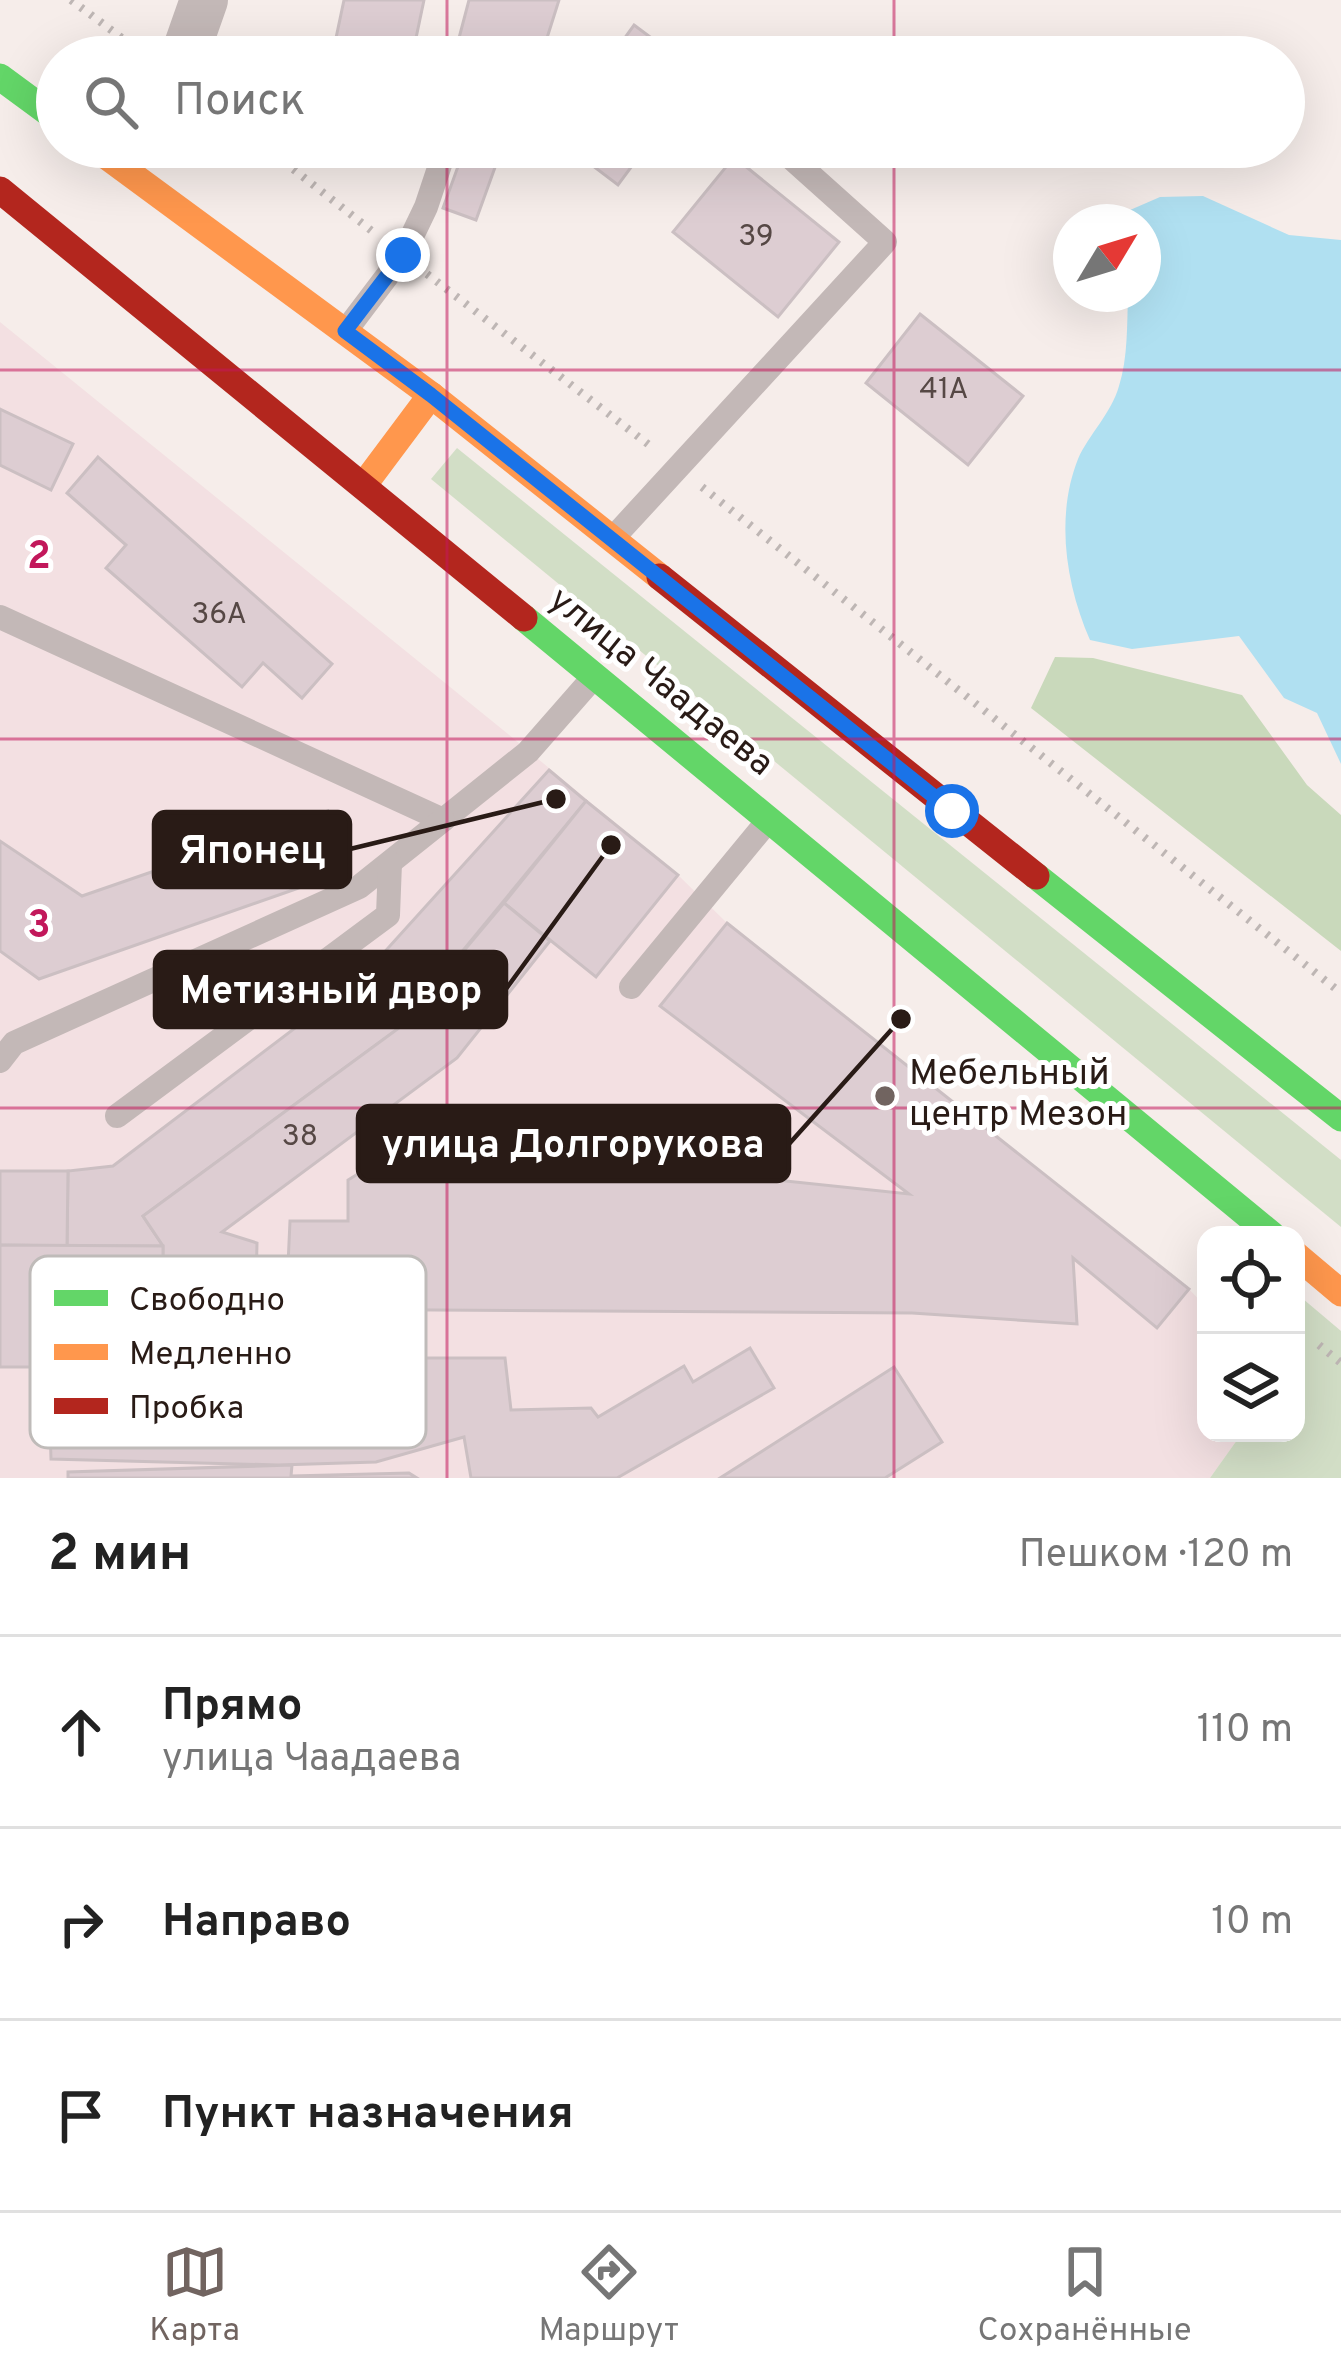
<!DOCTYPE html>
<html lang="ru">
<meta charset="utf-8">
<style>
body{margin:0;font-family:Overpass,sans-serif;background:#f2f2f2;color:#222}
.controls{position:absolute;right:36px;bottom:36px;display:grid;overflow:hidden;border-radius:24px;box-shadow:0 12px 48px #0002}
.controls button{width:108px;height:108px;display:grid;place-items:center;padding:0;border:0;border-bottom:3px solid #e0e0e0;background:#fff;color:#222;font:60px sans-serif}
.compass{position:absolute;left:1053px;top:204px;width:108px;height:108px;border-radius:50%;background:#fff;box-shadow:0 12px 48px #0002;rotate:52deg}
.stop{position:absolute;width:36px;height:36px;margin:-27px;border:9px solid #1a73e8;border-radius:50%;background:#fff}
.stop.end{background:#1a73e8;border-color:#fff;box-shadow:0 3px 12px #0008}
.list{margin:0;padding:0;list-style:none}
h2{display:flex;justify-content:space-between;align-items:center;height:156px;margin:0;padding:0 48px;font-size:51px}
h2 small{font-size:39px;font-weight:400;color:#767676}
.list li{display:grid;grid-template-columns:78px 1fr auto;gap:36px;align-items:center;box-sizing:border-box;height:192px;padding:0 48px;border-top:3px solid #e0e0e0}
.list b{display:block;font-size:45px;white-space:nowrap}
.list p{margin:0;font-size:39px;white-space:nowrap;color:#767676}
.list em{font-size:39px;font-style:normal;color:#767676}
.icon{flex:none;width:66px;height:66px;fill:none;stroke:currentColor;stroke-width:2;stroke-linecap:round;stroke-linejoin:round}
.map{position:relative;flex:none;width:1341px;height:1478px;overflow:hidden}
.search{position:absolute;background:#fff;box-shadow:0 12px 48px #0002;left:36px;right:36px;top:36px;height:132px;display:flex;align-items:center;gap:30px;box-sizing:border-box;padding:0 42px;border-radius:66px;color:#767676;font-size:45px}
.sheet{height:732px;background:#fff}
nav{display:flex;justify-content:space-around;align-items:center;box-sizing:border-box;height:168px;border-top:3px solid #e0e0e0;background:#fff;font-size:33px;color:#767676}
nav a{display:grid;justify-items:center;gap:6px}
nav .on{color:#716460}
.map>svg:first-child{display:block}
.industrial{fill:#f3e0e2}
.green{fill:#d2dec6}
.forest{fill:#c9d9bb}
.water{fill:#b0e0f1}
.building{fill:#ddcdd2;stroke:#cbbfc2;stroke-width:3}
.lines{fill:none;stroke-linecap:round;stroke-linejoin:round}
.path{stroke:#beb6b4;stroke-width:8;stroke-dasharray:3 9;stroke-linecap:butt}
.lane{stroke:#c3b8b7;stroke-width:24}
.street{stroke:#c3b8b7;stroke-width:48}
.fast{stroke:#63d668;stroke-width:27}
.slow{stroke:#ff974d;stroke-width:27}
.jam{stroke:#b3261e;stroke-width:27}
.route{stroke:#1a73e8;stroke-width:15}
.grid{fill:none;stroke:#c2185b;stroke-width:3;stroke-opacity:0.55}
.poi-dot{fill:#716460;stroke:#fff;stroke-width:4.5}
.labels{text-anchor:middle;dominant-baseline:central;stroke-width:10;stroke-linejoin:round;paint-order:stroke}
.number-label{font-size:30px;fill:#564845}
.street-label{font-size:36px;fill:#291b16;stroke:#fff}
.poi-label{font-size:36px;fill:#291b16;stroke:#fff;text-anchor:start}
.key{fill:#fff;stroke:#bfbbb9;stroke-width:3}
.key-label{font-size:33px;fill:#291b16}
.grid-label{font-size:39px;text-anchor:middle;font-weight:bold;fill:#c2185b;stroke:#fff;stroke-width:10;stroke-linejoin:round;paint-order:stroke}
.leader{fill:none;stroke:#291b16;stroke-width:4.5}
.callout-dot{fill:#291b16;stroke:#fff;stroke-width:4.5}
.callout{fill:#291b16;stroke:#291b16;stroke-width:4.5}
.callout-label{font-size:39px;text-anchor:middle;font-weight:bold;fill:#fff}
</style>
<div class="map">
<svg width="1341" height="1478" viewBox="0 0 1341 1478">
<rect width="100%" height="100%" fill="#f6edea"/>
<polygon class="industrial" points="0,322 508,734 678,875 727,923 1189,1289 1206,1307 1206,1433 1242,1433 1210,1478 0,1478"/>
<g class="green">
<polygon points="457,448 1341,1160 1341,1227 431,479"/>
<polygon points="1296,1293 1341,1331 1341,1478 1210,1478 1242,1433 1296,1433 1296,1356 1300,1350 1296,1346"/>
</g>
<polygon class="forest" points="1055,657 1093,658 1242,695 1307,785 1341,815 1341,951 1031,708"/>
<path class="water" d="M1203,196L1289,235L1341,240V764L1317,713L1284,698L1239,636L1132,649L1090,640C1066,585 1055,517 1078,459C1089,434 1111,414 1119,386C1128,358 1127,324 1128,294H1143V222H1116L1114,217L1160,197Z"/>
<g class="building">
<polygon points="344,0 424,0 412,57 332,57"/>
<polygon points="469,0 559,0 541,57 454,57"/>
<polygon points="634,25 677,57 611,57"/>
<polygon points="465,147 502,148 476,220 443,208"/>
<polygon points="568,147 646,147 618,185"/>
<polygon points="734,157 839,242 778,317 673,232"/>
<polygon points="920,314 1023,396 968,465 866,383"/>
<polygon points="0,409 73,444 51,490 0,465"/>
<polygon points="98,457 332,664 302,698 263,663 242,687 106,568 126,545 67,493"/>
<polygon points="549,770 586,801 399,1028 143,1216 163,1246 67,1246 68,1171 113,1166 361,978"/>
<polygon points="586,801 678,875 596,977 504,903"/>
<polygon points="328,811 350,870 39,979 0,951 0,841 82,896"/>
<polygon points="504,903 550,941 457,1058 222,1232 257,1243 255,1327 275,1353 390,1347 391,1358 505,1358 511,1410 591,1408 598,1417 684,1366 693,1382 750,1348 774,1388 617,1478 471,1478 464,1437 376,1462 279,1465 51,1459 48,1367 163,1367 163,1246 143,1216 399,1028"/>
<polygon points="727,923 1189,1289 1157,1328 1073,1258 1077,1324 912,1313 286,1309 290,1221 348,1221 348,1180 434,1127 733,1125 739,1176 909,1194 660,1006"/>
<polygon points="0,1171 68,1171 67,1246 0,1245"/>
<polygon points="0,1245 163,1246 163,1367 0,1367"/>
<polygon points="894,1367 942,1442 885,1478 720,1478"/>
<polygon points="292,1465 291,1476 409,1473 417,1478 68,1478 68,1472"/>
</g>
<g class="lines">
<g class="path">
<polyline points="71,0 142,53"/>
<polyline points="265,147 377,235"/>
<polyline points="427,274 653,448"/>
<polyline points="702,487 1341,993"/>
<polyline points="1319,1345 1341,1363"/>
</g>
<g class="lane">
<polyline points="347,329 403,255 426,207 446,147"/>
<polyline points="614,537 885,242 779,147"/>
<polyline points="0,617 443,820 528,752 592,679"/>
<polyline points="631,987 767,822"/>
<polyline points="0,1061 14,1043 359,887 443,820"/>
<polyline points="117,1116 388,915 390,863"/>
</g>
<polyline class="street" points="184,57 204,0"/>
<g class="fast">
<polyline points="0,77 57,119"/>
<polyline points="524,618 1272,1235"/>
<polyline points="1036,876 1341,1118"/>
</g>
<g class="slow">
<polyline points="94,147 431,395 660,577"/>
<polyline points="363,486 431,395"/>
<polyline points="1296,1255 1341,1293"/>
</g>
<g class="jam">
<polyline points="0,190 524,618"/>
<polyline points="660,577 1036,876"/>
</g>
</g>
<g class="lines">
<polyline class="route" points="403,255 345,331 431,395 952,811"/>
</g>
<path class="grid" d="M447,0V57M894,0V57M447,147V1478M894,147V1478M0,370H1341M0,739H1341M0,1108H1341"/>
<circle class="poi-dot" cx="885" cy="1096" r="12"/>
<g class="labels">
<g class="number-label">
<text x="756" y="237">39</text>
<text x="944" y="390">41А</text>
<text x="219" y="615">36А</text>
<text x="300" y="1137">38</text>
</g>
<g class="street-label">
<text transform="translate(660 683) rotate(39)">улица Чаадаева</text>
</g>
<g class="poi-label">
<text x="909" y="1075">Мебельный<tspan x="909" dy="41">центр Мезон</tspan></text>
</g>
</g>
<rect x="30" y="1256" width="396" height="192" rx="18" class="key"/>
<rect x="54" y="1290" width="54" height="16" fill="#63d668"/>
<rect x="54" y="1344" width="54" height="16" fill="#ff974d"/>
<rect x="54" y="1398" width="54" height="16" fill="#b3261e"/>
<g class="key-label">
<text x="129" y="1310">Свободно</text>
<text x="129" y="1364">Медленно</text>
<text x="129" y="1418">Пробка</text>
</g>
<g class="grid-label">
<text x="39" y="568">2</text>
<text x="39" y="937">3</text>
</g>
<path class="leader" d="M556 799L350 849M611 845L506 989M901 1019L789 1144"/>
<g class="callout-dot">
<circle cx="556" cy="799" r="12"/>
<circle cx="611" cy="845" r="12"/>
<circle cx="901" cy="1019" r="12"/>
</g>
<g class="callout">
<rect x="154" y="812" width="196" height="75" rx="12"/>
<rect x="155" y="952" width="351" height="75" rx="12"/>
<rect x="358" y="1106" width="431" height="75" rx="12"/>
</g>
<g class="callout-label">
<text x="252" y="863">Японец</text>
<text x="331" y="1003">Метизный двор</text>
<text x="573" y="1157">улица Долгорукова</text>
</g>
</svg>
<div class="controls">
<button><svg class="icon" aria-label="locate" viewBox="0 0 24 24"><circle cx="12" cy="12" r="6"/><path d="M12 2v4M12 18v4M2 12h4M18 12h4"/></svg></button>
<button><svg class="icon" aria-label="layers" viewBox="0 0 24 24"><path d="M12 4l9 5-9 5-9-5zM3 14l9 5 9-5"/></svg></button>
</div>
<svg class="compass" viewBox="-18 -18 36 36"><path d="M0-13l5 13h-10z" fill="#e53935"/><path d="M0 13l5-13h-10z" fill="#767676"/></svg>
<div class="stop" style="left:952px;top:811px"></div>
<div class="stop end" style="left:403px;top:255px"></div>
<div class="search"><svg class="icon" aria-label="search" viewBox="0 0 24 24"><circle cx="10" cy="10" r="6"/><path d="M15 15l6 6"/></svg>Поиск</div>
</div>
<section class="sheet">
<h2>2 мин<small>Пешком · 120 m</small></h2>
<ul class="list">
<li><svg class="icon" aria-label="ahead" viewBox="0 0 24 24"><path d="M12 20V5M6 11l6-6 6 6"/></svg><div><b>Прямо</b><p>улица Чаадаева</p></div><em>110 m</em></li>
<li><svg class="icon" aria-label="right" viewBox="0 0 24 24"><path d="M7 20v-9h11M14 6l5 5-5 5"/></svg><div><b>Направо</b></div><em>10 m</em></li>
<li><svg class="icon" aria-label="arrive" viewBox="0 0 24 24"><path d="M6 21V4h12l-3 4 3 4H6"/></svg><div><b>Пункт назначения</b></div></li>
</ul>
</section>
<nav>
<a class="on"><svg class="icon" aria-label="map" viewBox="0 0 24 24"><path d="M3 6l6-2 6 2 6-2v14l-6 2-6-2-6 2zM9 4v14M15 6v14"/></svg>Карта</a>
<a><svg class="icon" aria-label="directions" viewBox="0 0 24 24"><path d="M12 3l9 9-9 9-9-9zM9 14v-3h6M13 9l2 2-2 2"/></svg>Маршрут</a>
<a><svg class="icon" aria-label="saved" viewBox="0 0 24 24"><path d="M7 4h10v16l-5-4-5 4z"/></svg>Сохранённые</a>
</nav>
